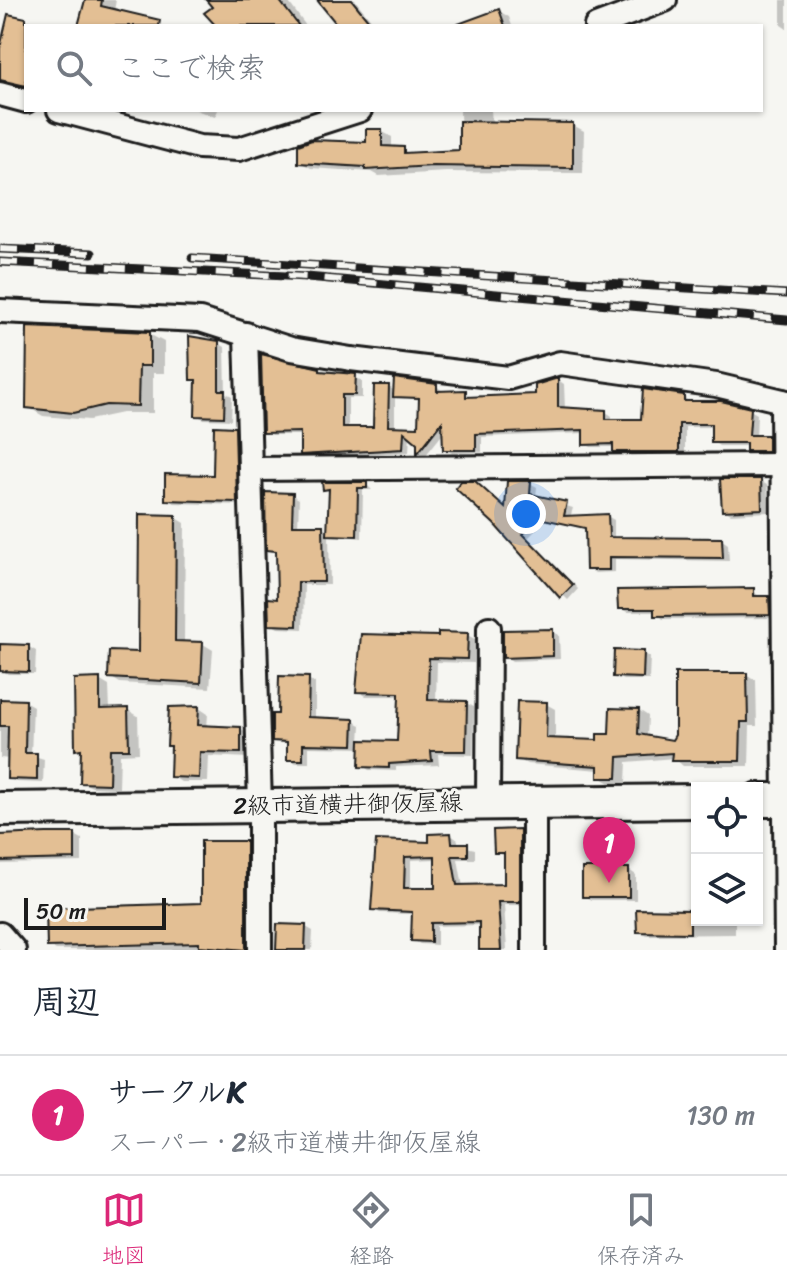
<!DOCTYPE html>
<html lang="ja">
<meta charset="utf-8">
<style>
body{margin:0;font-family:Sriracha,"Klee One",sans-serif;background:#f6f6f7;color:#1f2937}
.controls{position:absolute;right:24px;bottom:24px;display:grid;overflow:hidden;border-radius:0px;box-shadow:0 2px 6px #0004}
.controls button{width:72px;height:72px;display:grid;place-items:center;padding:0;border:0;border-bottom:2px solid #e0e1e3;background:#fff;color:#1f2937;font:40px sans-serif}
.scale{position:absolute;left:24px;bottom:20px;width:142px;box-sizing:border-box;padding-left:8px;border:4px solid #1c1c1c;border-top:0;font-size:22px;line-height:28px;white-space:nowrap;color:#1c1c1c;-webkit-text-stroke:6px #f6f6f2;paint-order:stroke}
.you{position:absolute;left:526px;top:514px;width:28px;height:28px;margin:-20px;border:6px solid #fff;border-radius:50%;background:#1a73e8;box-shadow:0 0 0 12px #1a73e833}
.badge{display:grid;place-items:center;width:52px;height:52px;border-radius:50%;background:#db2777;color:#fff;font-size:26px;font-weight:700}
.pin{position:absolute;translate:-50% -66px;filter:drop-shadow(0 2px 4px #0008)}
.pin::after{content:'';position:absolute;top:42px;width:28px;height:24px;background:inherit;clip-path:polygon(0 0,100% 0,50% 100%)}
.list{margin:0;padding:0;list-style:none}
h2{display:flex;justify-content:space-between;align-items:center;height:104px;margin:0;padding:0 32px;font-size:34px}
h2 small{font-size:26px;font-weight:400;color:#747a83}
.list li{display:grid;grid-template-columns:52px 1fr auto;gap:24px;align-items:center;box-sizing:border-box;height:120px;padding:0 32px;border-top:2px solid #e0e1e3}
.list b{display:block;font-size:30px;white-space:nowrap}
.list p{margin:0;font-size:26px;white-space:nowrap;color:#747a83}
.list em{font-size:26px;font-style:normal;color:#747a83}
.icon{flex:none;width:44px;height:44px;fill:none;stroke:currentColor;stroke-width:2;stroke-linecap:round;stroke-linejoin:round}
.map{position:relative;flex:none;width:787px;height:950px;overflow:hidden}
.search{position:absolute;background:#fff;box-shadow:0 2px 6px #0004;left:24px;right:24px;top:24px;height:88px;display:flex;align-items:center;gap:20px;box-sizing:border-box;padding:0 28px;border-radius:0px;color:#747a83;font-size:30px}
.sheet{height:224px;background:#fff}
nav{display:flex;justify-content:space-around;align-items:center;box-sizing:border-box;height:112px;border-top:2px solid #e0e1e3;background:#fff;font-size:22px;color:#747a83}
nav a{display:grid;justify-items:center;gap:4px}
nav .on{color:#db2777}
.map>svg:first-child{display:block}
.shadow{fill:#0003;fill-rule:evenodd}
.building{fill:#e3bf94;stroke:#1c1c1c;stroke-width:2;fill-rule:evenodd}
.lines{fill:none;stroke-linecap:round;stroke-linejoin:round}
.street-casing{stroke:#1c1c1c;stroke-width:28}
.secondary-casing{stroke:#1c1c1c;stroke-width:38}
.street{stroke:#f6f6f2;stroke-width:22}
.secondary{stroke:#f6f6f2;stroke-width:32}
.rail-casing{stroke:#1c1c1c;stroke-width:9}
.rail{stroke:#f6f6f2;stroke-width:6;stroke-dasharray:18;stroke-linecap:butt}
.labels{text-anchor:middle;dominant-baseline:central;stroke-width:6;stroke-linejoin:round;paint-order:stroke}
.street-label{font-size:24px;fill:#1c1c1c;stroke:#f6f6f2}
</style>
<div class="map">
<svg width="787" height="950" viewBox="0 0 787 950">
<rect width="100%" height="100%" fill="#f6f6f2"/>
<filter id="ink" filterUnits="userSpaceOnUse"><feTurbulence type="fractalNoise" baseFrequency=".0125" numOctaves="2"/><feDisplacementMap in="SourceGraphic" scale="16" xChannelSelector="R" yChannelSelector="G"/><feConvolveMatrix kernelMatrix="1 2 1 2 8 2 1 2 1" color-interpolation-filters="sRGB"/></filter>
<g filter="url(#ink)">
<g class="shadow">
<polygon points="87,0 116,0 114,11 161,26 80,26"/>
<polygon points="209,0 287,0 306,26 249,26"/>
<polygon points="319,0 355,0 376,26 340,26"/>
<polygon points="781,0 787,0 787,29 781,25"/>
<polygon points="499,11 509,17 512,26 458,26"/>
<polygon points="10,16 51,26 26,26 26,90 0,84 0,56"/>
<polygon points="413,22 420,26 403,26"/>
<polygon points="101,110 126,110 125,115"/>
<polygon points="196,110 218,110 215,117"/>
<polygon points="460,110 491,110 492,123 573,125 584,131 583,173 446,172 379,176 372,172 311,168 300,162 368,144 381,131 392,137 392,149 413,154 461,152"/>
<polygon points="149,334 164,342 164,373 153,373 153,413 122,413 89,420 43,416 28,407"/>
<polygon points="218,343 225,347 226,393 232,396 231,420 204,419 197,415 198,382 192,379"/>
<path d="M320,370L362,380V398H348V429H375L389,387L395,391L437,386L443,392H465L472,399L537,396L558,380L564,384L565,409L606,412L612,416V421H642L684,397L690,403L750,410L757,414L756,437L774,441V454H755L748,446H719L713,442V427H685V454H622L615,447H591L585,444V433L482,437V452L452,453L445,449V431L425,456L419,453V442L410,434L409,452L309,457L302,453V435H272L265,431ZM395,396L421,400L420,429L395,428Z"/>
<polygon points="234,429 241,433 243,505 174,503 167,499 215,477"/>
<polygon points="760,481 767,485 769,512 731,514 724,510"/>
<polygon points="530,483 537,487 536,497 573,508 570,518 607,516 614,520 614,539 722,540 728,544 729,561 615,559 615,572 595,573 588,569 587,529 546,520 528,538 578,589 568,600 523,556 525,554 482,488 507,510"/>
<polygon points="366,484 372,490 363,490 362,538 329,534 330,585 304,585 303,629 278,628 271,624 279,601 278,553 268,549 292,495 299,499 298,527 322,527 329,531 330,492 324,489"/>
<polygon points="175,517 185,523 184,643 203,644 213,650 210,688 120,683 110,677 140,654"/>
<polygon points="753,590 760,598 776,602 776,618 663,619 656,612 627,612 620,608"/>
<polygon points="552,631 559,635 560,659 512,661 505,656"/>
<polygon points="467,635 475,639 474,663 437,662 436,702 466,703 474,707 473,755 438,754 439,765 396,767 396,771 369,770 361,765 362,748 309,747 309,763 296,763 289,759 289,744 274,740 280,716 308,679 315,683 315,720 353,721 361,725 360,742 399,743 401,696 366,696 358,691 440,638"/>
<polygon points="29,647 36,651 35,674 8,674 1,670"/>
<polygon points="643,653 650,657 649,680 623,680 615,676"/>
<polygon points="747,675 756,680 757,726 750,726 749,766 683,766 674,758 627,762 626,782 610,783 600,777 600,770 527,764 517,759 546,704 555,709 555,740 599,742 611,736 639,710 648,716 647,738 673,742"/>
<polygon points="99,680 109,686 110,710 128,710 138,716 139,753 120,754 119,788 92,787 82,782 83,752 77,748"/>
<polygon points="0,701 26,702 33,706 31,755 44,759 43,783 16,782 9,778 10,759 0,758"/>
<polygon points="199,708 208,714 207,728 241,729 250,734 249,758 209,756 208,782 181,782 172,776"/>
<path d="M519,831L527,835V905H504L507,950H481V925L437,926V945L420,944L413,940L414,914L380,913L373,909L378,842L431,844L451,835L458,840V845L475,849V859H458L463,887L506,886V856L495,852ZM437,859V890H411V860Z"/>
<polygon points="75,835 82,839 82,862 0,864 0,836"/>
<polygon points="245,843 257,849 257,950 56,950 49,946 203,905"/>
<polygon points="629,870 636,875 636,900 591,900 584,896"/>
<polygon points="638,911 697,911 697,920 735,920 735,934 646,935 639,931"/>
<polygon points="306,927 313,931 312,950 278,950"/>
</g>
<g class="building">
<polygon points="85,0 102,0 101,6 160,20 159,26 78,26"/>
<polygon points="206,0 279,0 299,26 216,26 204,13 212,7"/>
<polygon points="317,0 352,0 373,26 338,26"/>
<polygon points="499,9 505,26 459,26 458,24"/>
<polygon points="8,14 26,18 26,86 0,80 0,48"/>
<polygon points="459,121 573,123 573,168 433,166 365,170 365,167 298,163 298,145 312,140 366,142 366,129 382,129 382,146 404,147 404,153 459,150"/>
<polygon points="27,327 150,332 150,366 139,366 138,406 106,405 73,413 26,408"/>
<polygon points="189,336 219,341 219,390 225,390 224,417 195,416 196,380 190,380"/>
<polygon points="261,354 320,368 320,371 356,374 355,395 342,395 342,427 373,427 374,385 389,385 388,426 418,427 419,398 393,397 394,378 437,384 437,391 466,390 466,397 535,394 535,385 558,378 558,407 606,410 606,419 641,419 643,389 684,395 684,401 721,401 751,408 749,435 768,435 768,451 746,451 746,443 711,443 711,424 679,424 679,452 613,452 613,444 583,445 583,430 476,434 476,450 443,450 442,422 417,454 417,443 404,432 403,449 300,455 300,432 263,433"/>
<polygon points="214,426 235,427 237,502 165,500 165,474 213,475"/>
<polygon points="720,479 761,479 762,509 722,511"/>
<polygon points="461,481 475,481 505,508 507,481 531,481 530,494 567,502 564,516 608,514 609,537 722,538 723,558 609,557 609,570 586,570 585,528 539,518 523,534 573,585 560,598 494,524 455,488"/>
<polygon points="322,482 367,482 367,488 358,488 357,536 327,535 329,489 323,490"/>
<polygon points="265,492 293,493 292,525 323,525 324,582 298,582 297,626 269,625 268,598 277,599 276,551 266,550"/>
<polygon points="139,514 176,515 175,641 203,642 201,683 108,678 109,651 138,652"/>
<polygon points="754,588 754,596 769,596 770,615 654,616 654,609 618,609 617,590"/>
<polygon points="553,629 553,656 503,658 503,630"/>
<polygon points="438,632 468,633 467,659 429,658 428,700 467,701 466,751 431,751 432,761 389,764 389,768 359,767 360,740 397,741 399,697 399,693 356,692 361,634 438,636"/>
<polygon points="0,644 29,645 29,672 0,671"/>
<polygon points="614,650 644,651 643,678 613,677"/>
<polygon points="675,673 747,673 748,722 741,722 740,761 671,761 672,753 618,757 617,778 598,778 598,766 515,760 517,701 547,702 546,738 597,740 597,734 609,734 610,708 639,709 638,734 672,740 675,735"/>
<polygon points="279,676 309,677 308,717 354,719 353,745 303,744 303,760 287,760 287,742 272,741 272,714 278,714"/>
<polygon points="100,678 100,709 128,708 129,749 110,749 109,784 80,783 81,749 75,750 74,679"/>
<polygon points="0,699 26,700 25,753 37,753 37,780 7,779 8,726 0,726"/>
<polygon points="199,706 198,725 241,727 241,753 200,752 199,778 170,777 171,746 167,746 169,707"/>
<path d="M520,829V902H498L501,950H479V922L431,923V942L411,941L412,912L371,910L376,840L429,842V834L451,833L452,843H468V856H452L457,885L504,884V853H494L493,830ZM435,856V888H404L405,857Z"/>
<polygon points="46,833 75,833 75,859 0,861 0,835"/>
<polygon points="201,841 246,841 246,950 199,946 199,943 47,947 46,908 201,903"/>
<rect x="582" y="868" width="47" height="29"/>
<polygon points="636,909 690,910 690,933 637,932"/>
<polygon points="277,924 306,925 305,950 276,950"/>
</g>
<g class="lines">
<defs>
<g id="street">
<polyline points="596,26 665,0"/>
<polyline points="0,94 26,101"/>
<polyline points="59,110 199,147 239,149 360,110"/>
<polyline points="0,311 200,320 291,349 351,359 508,378 560,363 716,385 787,402"/>
<polyline points="246,334 260,805 260,950"/>
<polyline points="782,401 786,950"/>
<polyline points="251,469 781,465"/>
<polyline points="488,802 489,628"/>
<polyline points="534,802 534,950"/>
<polyline points="0,934 14,950"/>
</g>
<g id="secondary">
<polyline points="757,800 787,800"/>
<polyline points="0,809 697,801"/>
</g>
</defs>
<use href="#street" class="street-casing"/>
<use href="#secondary" class="secondary-casing"/>
<use href="#street" class="street"/>
<use href="#secondary" class="secondary"/>
<defs>
<g id="rail">
<polyline points="0,249 92,253"/>
<polyline points="192,258 787,294"/>
<polyline points="0,262 307,277 787,320"/>
</g>
</defs>
<use href="#rail" class="rail-casing"/>
<use href="#rail" class="rail"/>
</g>
</g>
<g class="labels">
<g class="street-label">
<text transform="translate(348 804) rotate(-1)">2級市道横井御仮屋線</text>
</g>
</g>
</svg>
<div class="controls">
<button><svg class="icon" aria-label="locate" viewBox="0 0 24 24"><circle cx="12" cy="12" r="6"/><path d="M12 2v4M12 18v4M2 12h4M18 12h4"/></svg></button>
<button><svg class="icon" aria-label="layers" viewBox="0 0 24 24"><path d="M12 4l9 5-9 5-9-5zM3 14l9 5 9-5"/></svg></button>
</div>
<div class="scale">50 m</div>
<div class="you"></div>
<div class="pin badge" style="left:609px;top:883px">1</div>
<div class="search"><svg class="icon" aria-label="search" viewBox="0 0 24 24"><circle cx="10" cy="10" r="6"/><path d="M15 15l6 6"/></svg>ここで検索</div>
</div>
<section class="sheet">
<h2>周辺<small></small></h2>
<ul class="list">
<li><span class="badge">1</span><div><b>サークルK</b><p>スーパー · 2級市道横井御仮屋線</p></div><em>130 m</em></li>
</ul>
</section>
<nav>
<a class="on"><svg class="icon" aria-label="map" viewBox="0 0 24 24"><path d="M3 6l6-2 6 2 6-2v14l-6 2-6-2-6 2zM9 4v14M15 6v14"/></svg>地図</a>
<a><svg class="icon" aria-label="directions" viewBox="0 0 24 24"><path d="M12 3l9 9-9 9-9-9zM9 14v-3h6M13 9l2 2-2 2"/></svg>経路</a>
<a><svg class="icon" aria-label="saved" viewBox="0 0 24 24"><path d="M7 4h10v16l-5-4-5 4z"/></svg>保存済み</a>
</nav>
